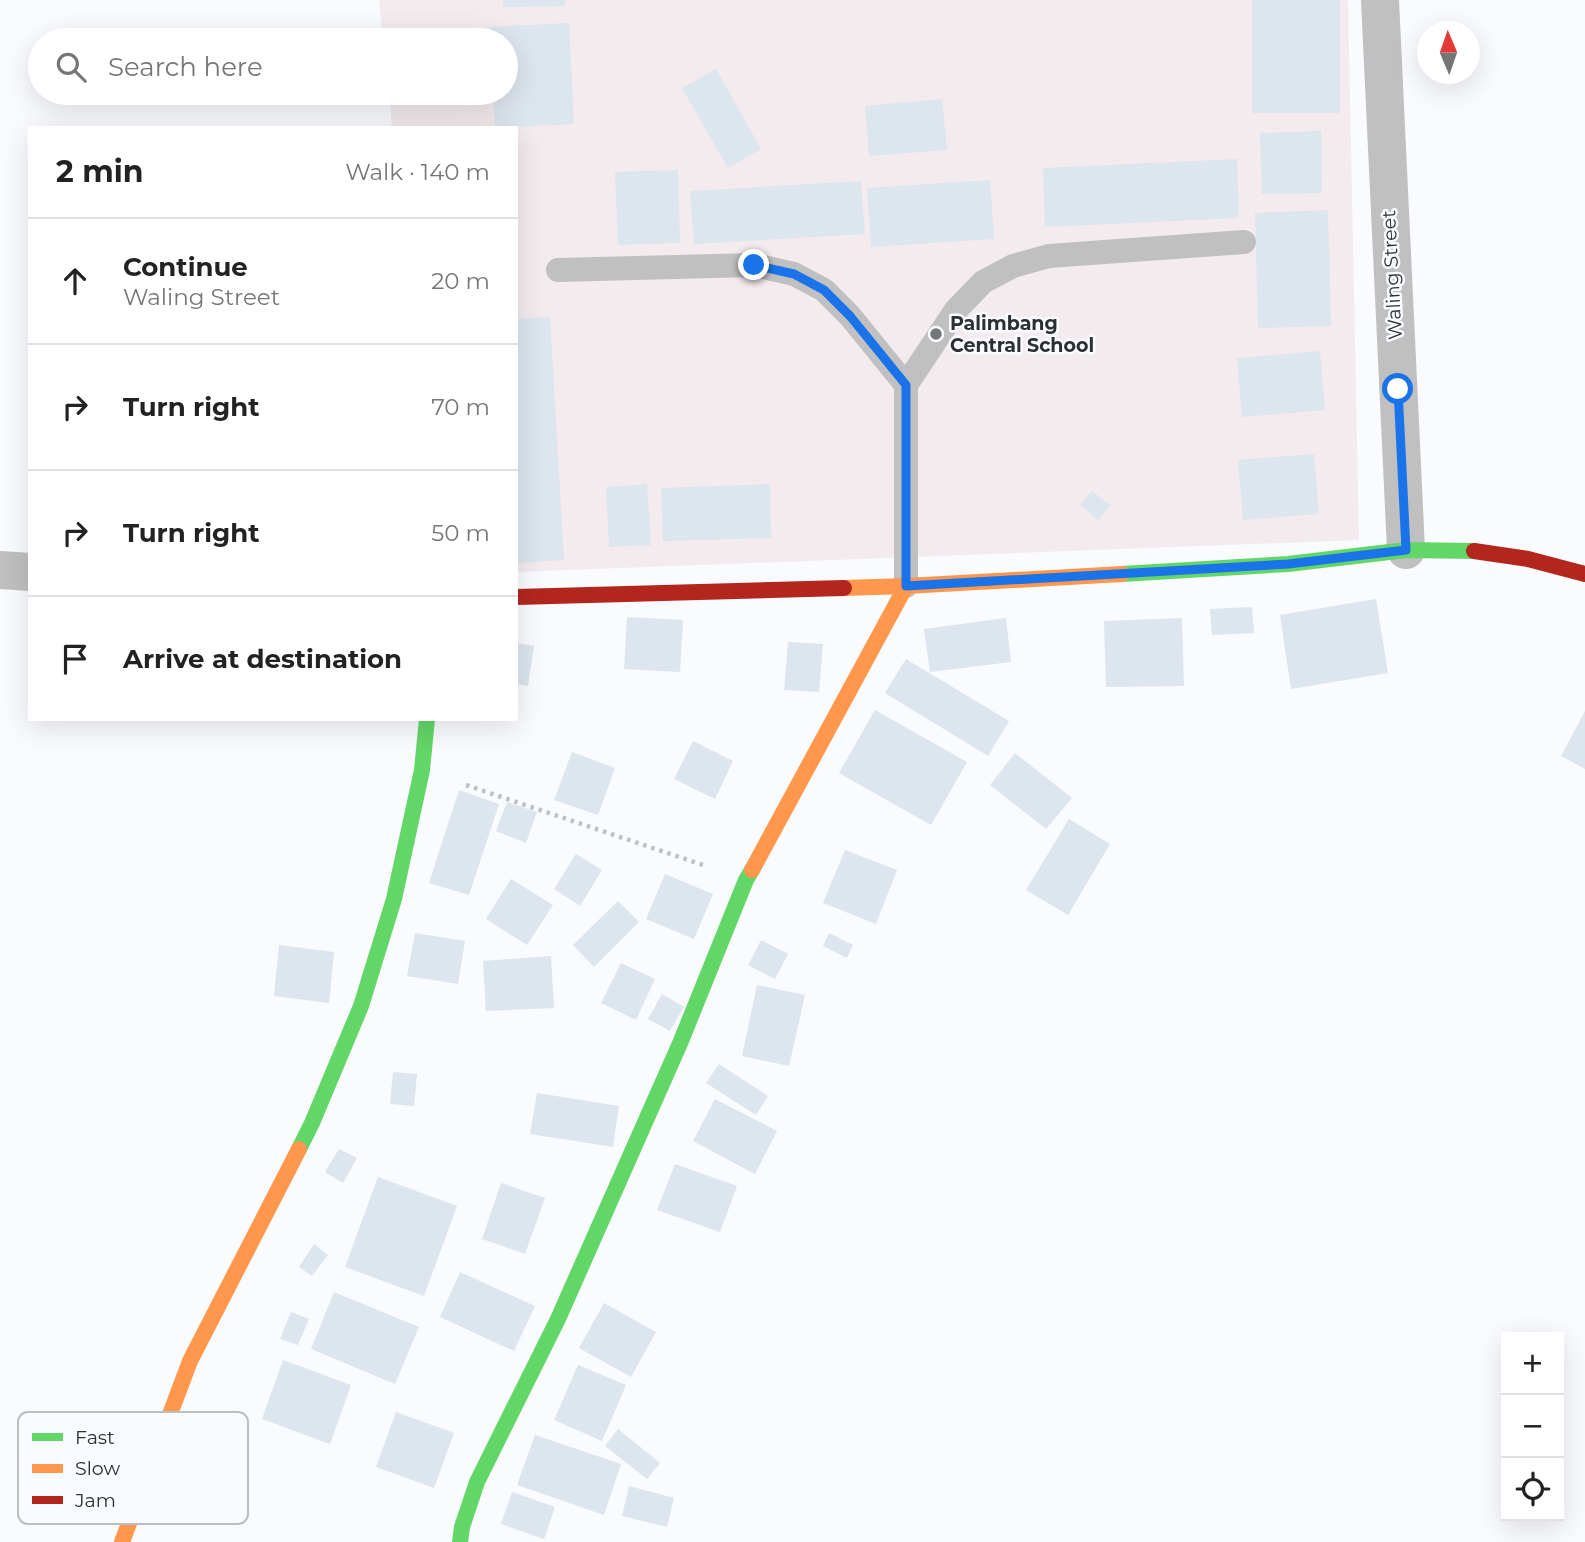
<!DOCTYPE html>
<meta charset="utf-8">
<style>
body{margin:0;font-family:Montserrat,sans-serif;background:#f2f2f2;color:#222}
.controls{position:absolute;right:21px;bottom:21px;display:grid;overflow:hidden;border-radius:0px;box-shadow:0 7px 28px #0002}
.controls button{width:63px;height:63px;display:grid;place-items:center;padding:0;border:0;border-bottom:2px solid #e0e0e0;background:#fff;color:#222;font:35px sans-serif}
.compass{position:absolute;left:1417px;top:21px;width:63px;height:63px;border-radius:50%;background:#fff;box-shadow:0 7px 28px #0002;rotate:358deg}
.stop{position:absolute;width:21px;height:21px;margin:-16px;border:5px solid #1a73e8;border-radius:50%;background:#fff}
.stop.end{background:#1a73e8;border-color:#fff;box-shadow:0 2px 7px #0008}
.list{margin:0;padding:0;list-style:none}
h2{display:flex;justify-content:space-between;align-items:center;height:91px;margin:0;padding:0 28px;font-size:30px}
h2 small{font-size:23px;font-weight:400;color:#767676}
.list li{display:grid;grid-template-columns:46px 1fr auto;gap:21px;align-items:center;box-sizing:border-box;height:126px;padding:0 28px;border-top:2px solid #e0e0e0}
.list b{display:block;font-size:26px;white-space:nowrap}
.list p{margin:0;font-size:23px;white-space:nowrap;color:#767676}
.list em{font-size:23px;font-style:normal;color:#767676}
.icon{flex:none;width:38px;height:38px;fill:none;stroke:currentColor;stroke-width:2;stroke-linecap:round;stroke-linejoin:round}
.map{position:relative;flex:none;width:1585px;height:1542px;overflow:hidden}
.search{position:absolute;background:#fff;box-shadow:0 7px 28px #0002;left:28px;top:28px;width:490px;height:77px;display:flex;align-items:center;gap:18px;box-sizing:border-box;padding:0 24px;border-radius:38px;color:#767676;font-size:26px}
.panel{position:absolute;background:#fff;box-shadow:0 7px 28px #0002;left:28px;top:126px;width:490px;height:595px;border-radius:0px}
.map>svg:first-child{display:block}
.education{fill:#f3ebee}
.building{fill:#dde5ee}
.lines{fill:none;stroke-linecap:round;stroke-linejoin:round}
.path{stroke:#bfc0c1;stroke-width:4.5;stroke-dasharray:3.5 5;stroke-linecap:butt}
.lane{stroke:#c0c0c1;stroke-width:24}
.street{stroke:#c0c0c1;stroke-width:38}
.fast{stroke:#63d668;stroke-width:16}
.slow{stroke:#ff974d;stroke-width:16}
.jam{stroke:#b3261e;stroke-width:16}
.route{stroke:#1a73e8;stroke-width:9}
.poi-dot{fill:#747678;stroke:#f8fbff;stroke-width:2.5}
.labels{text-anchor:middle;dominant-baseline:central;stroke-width:5;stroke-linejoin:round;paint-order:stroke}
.street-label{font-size:19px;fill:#2d2f30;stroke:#f8fbff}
.poi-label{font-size:19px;font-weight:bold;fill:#2d2f30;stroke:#f8fbff;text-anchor:start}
.key{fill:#f8fbff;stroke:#bbbec1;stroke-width:2}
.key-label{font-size:19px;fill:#2d2f30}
</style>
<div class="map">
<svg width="1585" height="1542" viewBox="0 0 1585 1542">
<rect width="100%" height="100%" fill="#f9fbfe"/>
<polygon class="education" points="379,0 1348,0 1359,540 516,572 516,128 392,128 389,93 506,93 506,40 383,40"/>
<g class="building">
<polygon points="503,0 565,0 565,6 503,7"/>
<rect x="1252" y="0" width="88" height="113"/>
<polygon points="569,23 574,124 495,128 493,93 506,93 506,40 490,40 490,27"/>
<polygon points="716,69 761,149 728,168 682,88"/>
<polygon points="942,99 947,150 869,156 865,106"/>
<polygon points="1321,131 1322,193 1262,194 1260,133"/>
<polygon points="1237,159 1239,218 1045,227 1043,168"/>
<polygon points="678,170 680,243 618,245 615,172"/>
<polygon points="990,180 994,239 871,247 867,188"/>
<polygon points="861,181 865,234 694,244 690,191"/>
<polygon points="1328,210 1331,326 1258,328 1255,213"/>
<polygon points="550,317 564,560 516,563 516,319"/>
<polygon points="1320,351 1325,410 1242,417 1237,358"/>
<polygon points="1314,454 1319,514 1243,520 1238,460"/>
<polygon points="647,484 651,545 609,547 606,487"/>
<polygon points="770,484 771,538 663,541 661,488"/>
<polygon points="1092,491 1110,505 1098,520 1080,505"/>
<polygon points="1376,599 1388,673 1291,689 1280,615"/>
<polygon points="1252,607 1254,633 1212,635 1210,609"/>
<polygon points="627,617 683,620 680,672 624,669"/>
<polygon points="1006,618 1011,662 930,672 924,629"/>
<polygon points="1182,618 1184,686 1106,687 1104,621"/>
<polygon points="788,642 823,644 819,692 784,690"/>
<polygon points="516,643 534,646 528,686 516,684"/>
<polygon points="906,659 1009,721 988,756 885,693"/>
<polygon points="875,710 967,762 931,825 839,773"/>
<polygon points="1585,711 1585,769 1561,756"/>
<polygon points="693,741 733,761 715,799 674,779"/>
<polygon points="572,752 615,768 598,815 554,800"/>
<polygon points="1015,753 1072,798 1046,829 990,785"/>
<polygon points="459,790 499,804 469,895 429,883"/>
<polygon points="507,802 537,812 526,843 496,831"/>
<polygon points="1069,819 1110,844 1068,915 1026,890"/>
<polygon points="845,850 897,870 876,924 823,903"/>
<polygon points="576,854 602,870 580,906 554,889"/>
<polygon points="665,874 713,894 694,939 646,919"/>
<polygon points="511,879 553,905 527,945 486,919"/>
<polygon points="618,901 639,922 594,967 573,945"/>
<polygon points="415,933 465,941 458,984 407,976"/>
<polygon points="829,933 853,945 847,958 823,946"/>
<polygon points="761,940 788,954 775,979 748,965"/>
<polygon points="279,945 334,952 329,1003 274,996"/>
<polygon points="551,956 554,1008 486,1011 483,961"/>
<polygon points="621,963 655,979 636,1020 601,1003"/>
<polygon points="757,985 805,995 789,1066 742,1056"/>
<polygon points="662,994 684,1007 670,1031 648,1019"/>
<polygon points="719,1064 768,1096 756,1115 706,1083"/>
<polygon points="393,1072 417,1074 414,1106 390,1104"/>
<polygon points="537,1093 619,1106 613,1147 530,1134"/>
<polygon points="715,1099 777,1131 755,1174 693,1141"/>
<polygon points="339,1149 357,1158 343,1183 325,1172"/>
<polygon points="675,1164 737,1186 720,1232 657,1210"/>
<polygon points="378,1177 457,1206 424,1296 345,1267"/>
<polygon points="501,1183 545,1198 525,1254 482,1239"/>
<polygon points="314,1244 328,1255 312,1276 299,1267"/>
<polygon points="460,1272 535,1306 514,1351 440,1317"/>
<polygon points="334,1292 419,1327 395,1384 311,1349"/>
<polygon points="604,1303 656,1332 631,1377 579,1348"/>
<polygon points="291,1312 309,1319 298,1345 280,1339"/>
<polygon points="283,1360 351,1385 330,1444 262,1419"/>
<polygon points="578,1365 626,1385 602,1441 554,1420"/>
<polygon points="396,1412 454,1433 434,1488 376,1467"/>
<polygon points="618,1429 660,1463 647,1479 605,1446"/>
<polygon points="535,1435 621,1464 604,1515 517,1485"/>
<polygon points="629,1486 674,1498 667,1527 622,1516"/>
<polygon points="512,1492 555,1507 544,1539 501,1524"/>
</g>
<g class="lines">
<polyline class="path" points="466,785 703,865"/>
<g class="lane">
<polyline points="558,270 754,265 794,274 824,290 850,316 906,385"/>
<polyline points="906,586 906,385 956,310 983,282 1013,266 1049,256 1244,242"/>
</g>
<g class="street">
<polyline points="1380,0 1406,550"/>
<polyline points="0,570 30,572"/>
</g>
<g class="fast">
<polyline points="1122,574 1288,564 1406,550 1474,551"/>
<polyline points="299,1149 312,1123 361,1006 394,899 422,770 427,719"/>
<polyline points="460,1542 462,1527 477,1482 558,1319 681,1041 746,880 752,870"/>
</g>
<g class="slow">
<polyline points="844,588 906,586 1122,574"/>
<polyline points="752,870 906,586"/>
<polyline points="122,1542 190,1361 299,1149"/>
</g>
<g class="jam">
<polyline points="1474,551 1528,559 1585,574"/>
<polyline points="516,597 844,588"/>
</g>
</g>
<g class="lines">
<polyline class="route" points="754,265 794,274 824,290 850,316 906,385 906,586 1288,564 1406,550 1398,389"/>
</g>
<circle class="poi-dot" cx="936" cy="334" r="7"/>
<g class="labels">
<g class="street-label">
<text transform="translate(1392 275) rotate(-93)">Waling Street</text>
</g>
<g class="poi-label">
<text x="950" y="323">Palimbang<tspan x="950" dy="22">Central School</tspan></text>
</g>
</g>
<rect x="18" y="1412" width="230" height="112" rx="10" class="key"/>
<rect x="32" y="1433" width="31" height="8" fill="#63d668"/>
<rect x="32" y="1464" width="31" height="9" fill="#ff974d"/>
<rect x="32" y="1496" width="31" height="8" fill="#b3261e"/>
<g class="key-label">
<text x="75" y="1444">Fast</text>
<text x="75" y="1475">Slow</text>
<text x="75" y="1507">Jam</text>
</g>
</svg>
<div class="controls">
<button>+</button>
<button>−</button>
<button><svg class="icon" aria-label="locate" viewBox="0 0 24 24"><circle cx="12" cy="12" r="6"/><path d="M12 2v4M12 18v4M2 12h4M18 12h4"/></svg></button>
</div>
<svg class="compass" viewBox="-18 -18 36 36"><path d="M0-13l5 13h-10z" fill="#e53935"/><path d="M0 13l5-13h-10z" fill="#767676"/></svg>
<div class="stop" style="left:1398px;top:389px"></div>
<div class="stop end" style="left:754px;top:265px"></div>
<div class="search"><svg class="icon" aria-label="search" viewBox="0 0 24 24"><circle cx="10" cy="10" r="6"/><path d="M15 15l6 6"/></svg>Search here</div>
<section class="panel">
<h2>2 min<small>Walk · 140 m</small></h2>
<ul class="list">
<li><svg class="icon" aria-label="ahead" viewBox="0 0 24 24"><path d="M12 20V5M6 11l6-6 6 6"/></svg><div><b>Continue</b><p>Waling Street</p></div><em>20 m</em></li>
<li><svg class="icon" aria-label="right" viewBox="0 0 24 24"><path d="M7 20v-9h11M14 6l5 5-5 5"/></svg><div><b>Turn right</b></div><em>70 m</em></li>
<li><svg class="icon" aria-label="right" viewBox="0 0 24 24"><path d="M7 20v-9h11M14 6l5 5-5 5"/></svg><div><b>Turn right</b></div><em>50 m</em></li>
<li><svg class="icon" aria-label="arrive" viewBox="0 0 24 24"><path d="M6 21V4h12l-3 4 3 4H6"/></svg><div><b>Arrive at destination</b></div></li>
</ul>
</section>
</div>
